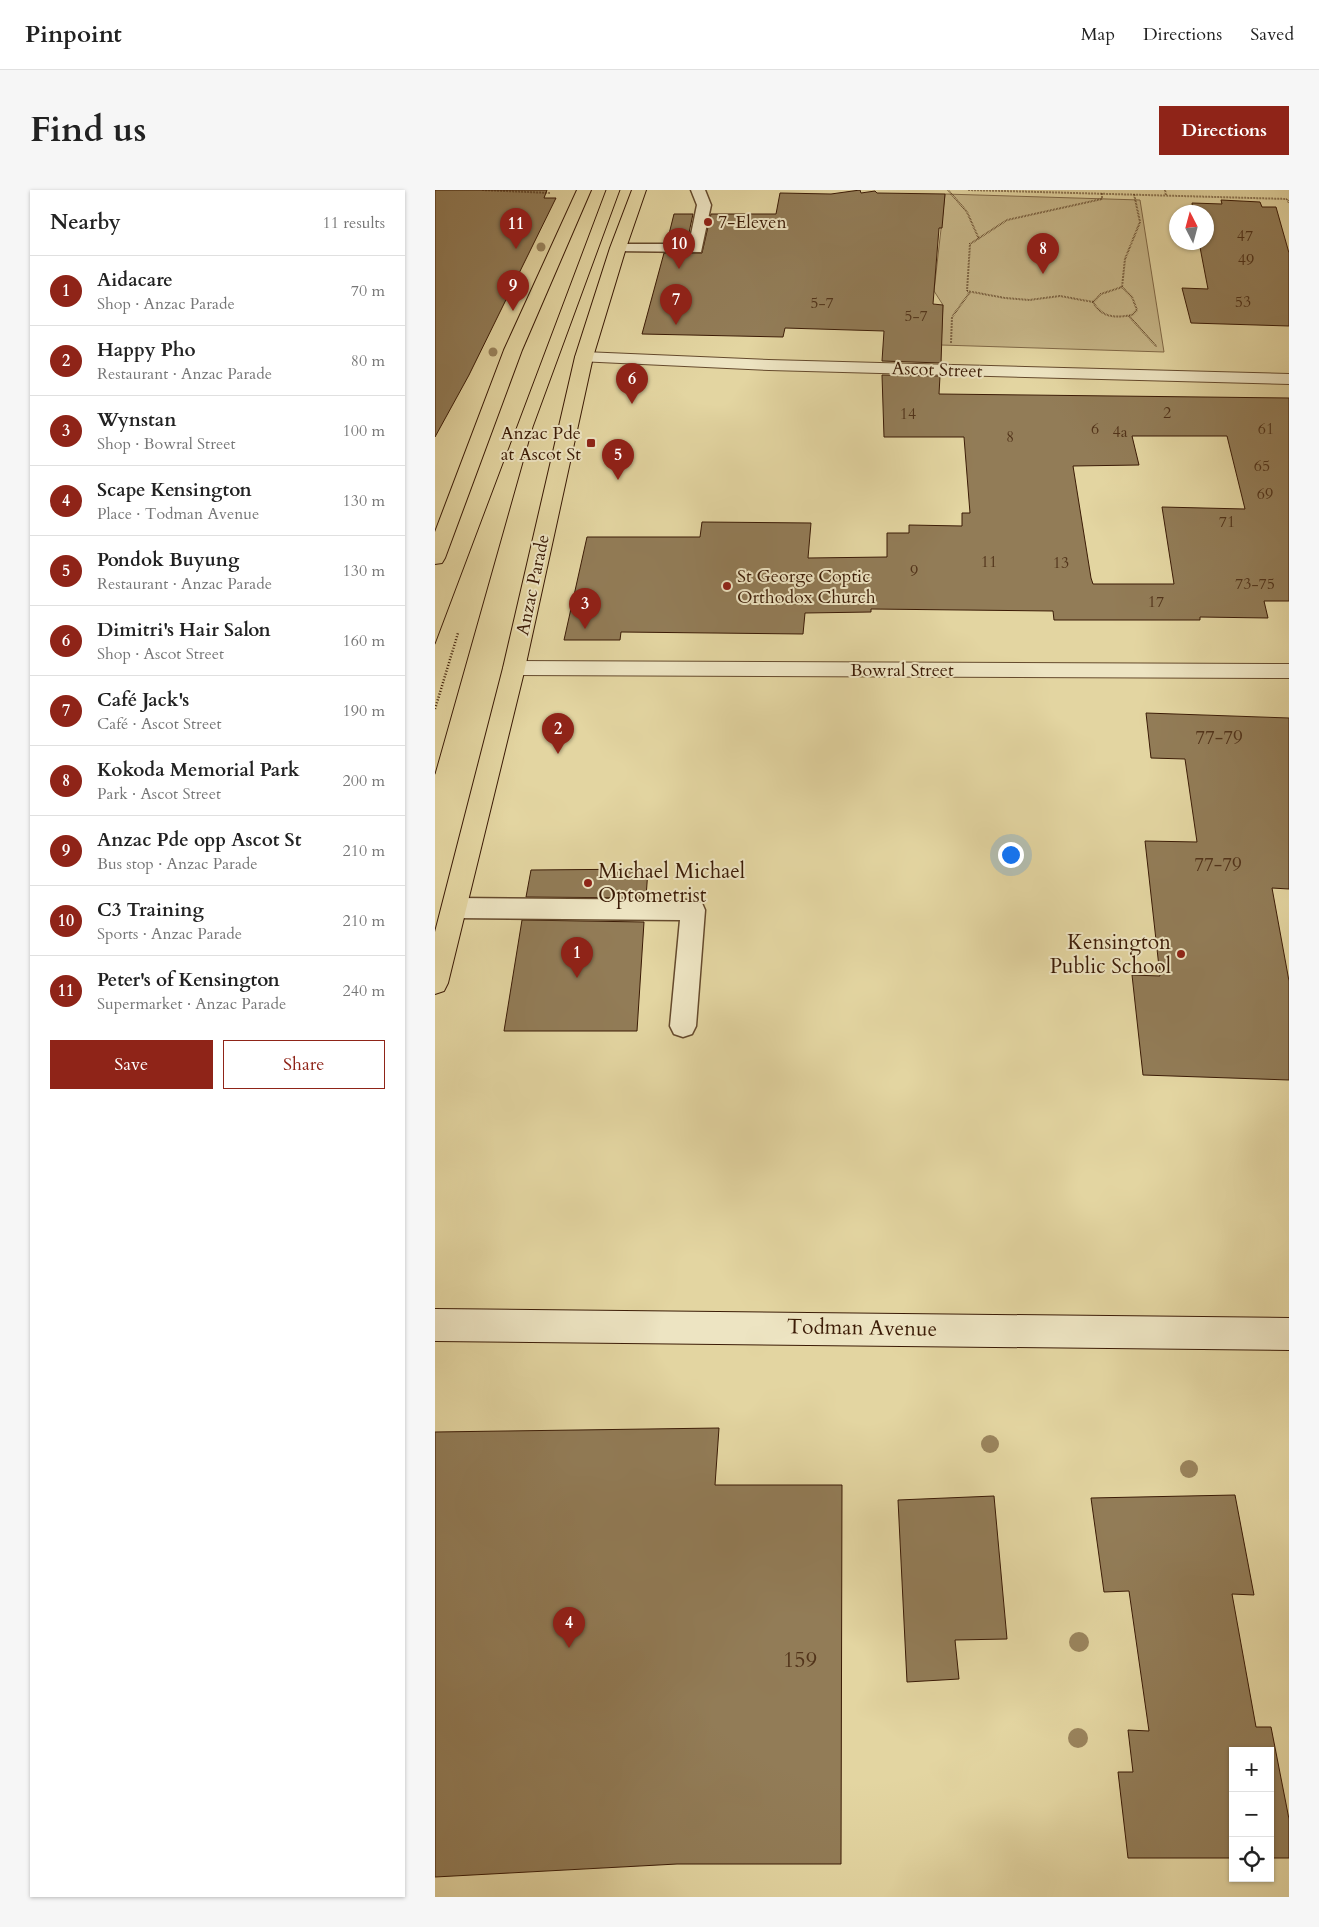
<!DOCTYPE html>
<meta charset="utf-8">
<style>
body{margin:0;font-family:Cardo,serif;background:#f6f6f6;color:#222}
.controls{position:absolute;right:15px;bottom:15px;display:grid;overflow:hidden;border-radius:0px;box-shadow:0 1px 4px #0004}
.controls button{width:45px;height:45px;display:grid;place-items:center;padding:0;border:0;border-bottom:1px solid #e0e0e0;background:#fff;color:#222;font:25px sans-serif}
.compass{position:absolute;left:734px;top:15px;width:45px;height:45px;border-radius:50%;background:#fff;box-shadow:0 1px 4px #0004;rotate:354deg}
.you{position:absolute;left:575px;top:664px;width:18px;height:18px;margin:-12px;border:4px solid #fff;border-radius:50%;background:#1a73e8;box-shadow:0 0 0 8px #1a73e833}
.badge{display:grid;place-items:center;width:32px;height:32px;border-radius:50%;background:#8f2418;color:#fff;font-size:16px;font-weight:700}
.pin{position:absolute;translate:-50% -41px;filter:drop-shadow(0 1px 2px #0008)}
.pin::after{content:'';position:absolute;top:26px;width:18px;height:15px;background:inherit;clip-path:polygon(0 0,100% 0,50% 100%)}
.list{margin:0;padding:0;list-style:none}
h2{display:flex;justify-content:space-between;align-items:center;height:65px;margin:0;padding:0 20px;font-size:21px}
h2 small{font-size:16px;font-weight:400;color:#767676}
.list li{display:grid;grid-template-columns:32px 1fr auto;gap:15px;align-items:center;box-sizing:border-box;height:70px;padding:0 20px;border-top:1px solid #e0e0e0}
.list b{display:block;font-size:19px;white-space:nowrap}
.list p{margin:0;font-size:16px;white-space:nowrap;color:#767676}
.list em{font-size:16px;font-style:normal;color:#767676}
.actions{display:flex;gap:10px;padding:15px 20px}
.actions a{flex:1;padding:11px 0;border:1px solid #8f2418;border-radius:0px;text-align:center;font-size:18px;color:#8f2418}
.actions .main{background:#8f2418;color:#fff}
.icon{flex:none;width:28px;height:28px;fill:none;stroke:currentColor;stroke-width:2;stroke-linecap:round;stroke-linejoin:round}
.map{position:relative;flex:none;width:854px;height:1707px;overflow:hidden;border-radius:0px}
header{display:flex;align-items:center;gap:30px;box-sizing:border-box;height:70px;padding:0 25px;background:#fff;border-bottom:1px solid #e0e0e0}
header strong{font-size:24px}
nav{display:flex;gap:28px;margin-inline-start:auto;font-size:18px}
.intro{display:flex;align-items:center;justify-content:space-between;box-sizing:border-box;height:120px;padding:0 30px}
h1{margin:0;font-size:35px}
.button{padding:12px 22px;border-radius:0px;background:#8f2418;color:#fff;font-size:18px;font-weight:700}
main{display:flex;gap:30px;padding:0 30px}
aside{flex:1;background:#fff;border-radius:0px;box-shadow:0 1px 4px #0004}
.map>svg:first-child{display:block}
.green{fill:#c6b587;stroke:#806846}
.building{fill:#927c57;stroke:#3b1b06;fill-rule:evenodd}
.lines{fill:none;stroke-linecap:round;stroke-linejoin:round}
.lane-casing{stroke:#654a2d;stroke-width:3}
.street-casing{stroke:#654a2d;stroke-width:2}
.secondary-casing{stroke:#3b1b06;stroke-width:2}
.primary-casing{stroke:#3b1b06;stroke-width:2}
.path-far1{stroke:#3b1b06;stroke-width:2;stroke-dasharray:0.5 1;stroke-linecap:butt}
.path{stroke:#3b1b06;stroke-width:2.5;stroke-dasharray:1 2;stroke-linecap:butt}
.lane{fill:#ede4c2;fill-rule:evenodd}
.street{fill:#ede4c2;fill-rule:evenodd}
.secondary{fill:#ede4c2;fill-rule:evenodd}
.primary{fill:#e3d5a1;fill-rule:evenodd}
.tram{stroke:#3b1b06;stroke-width:1}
.tree{fill:#9a845d}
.poi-dot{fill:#8f2418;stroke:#ede4c2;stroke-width:2}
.labels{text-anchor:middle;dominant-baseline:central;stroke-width:4;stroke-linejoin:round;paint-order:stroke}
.far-number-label{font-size:16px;fill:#51331a}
.far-poi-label{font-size:18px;fill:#3b1b06;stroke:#ede4c2;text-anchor:start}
.far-street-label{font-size:18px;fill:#3b1b06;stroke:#ede4c2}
.number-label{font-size:19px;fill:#51331a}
.poi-label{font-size:21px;fill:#3b1b06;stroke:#ede4c2;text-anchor:start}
.street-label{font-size:21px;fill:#3b1b06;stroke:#ede4c2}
.near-number-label{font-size:22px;fill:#51331a}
</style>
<header>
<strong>Pinpoint</strong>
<nav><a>Map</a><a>Directions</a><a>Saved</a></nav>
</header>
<div class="intro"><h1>Find us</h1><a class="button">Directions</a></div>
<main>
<aside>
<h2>Nearby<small>11 results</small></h2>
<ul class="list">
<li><span class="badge">1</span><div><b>Aidacare</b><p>Shop · Anzac Parade</p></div><em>70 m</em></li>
<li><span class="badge">2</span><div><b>Happy Pho</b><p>Restaurant · Anzac Parade</p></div><em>80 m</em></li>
<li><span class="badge">3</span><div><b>Wynstan</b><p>Shop · Bowral Street</p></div><em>100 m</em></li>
<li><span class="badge">4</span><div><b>Scape Kensington</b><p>Place · Todman Avenue</p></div><em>130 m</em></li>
<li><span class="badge">5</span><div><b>Pondok Buyung</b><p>Restaurant · Anzac Parade</p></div><em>130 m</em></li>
<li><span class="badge">6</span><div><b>Dimitri's Hair Salon</b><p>Shop · Ascot Street</p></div><em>160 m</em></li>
<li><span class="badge">7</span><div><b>Café Jack's</b><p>Café · Ascot Street</p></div><em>190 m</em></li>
<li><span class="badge">8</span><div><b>Kokoda Memorial Park</b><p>Park · Ascot Street</p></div><em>200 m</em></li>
<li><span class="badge">9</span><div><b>Anzac Pde opp Ascot St</b><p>Bus stop · Anzac Parade</p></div><em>210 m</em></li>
<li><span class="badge">10</span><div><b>C3 Training</b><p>Sports · Anzac Parade</p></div><em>210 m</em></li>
<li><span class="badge">11</span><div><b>Peter's of Kensington</b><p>Supermarket · Anzac Parade</p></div><em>240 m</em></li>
</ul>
<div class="actions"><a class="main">Save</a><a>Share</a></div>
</aside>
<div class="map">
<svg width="854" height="1707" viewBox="0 0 854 1707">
<rect width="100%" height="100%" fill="#e3d5a1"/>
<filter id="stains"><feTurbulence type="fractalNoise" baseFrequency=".004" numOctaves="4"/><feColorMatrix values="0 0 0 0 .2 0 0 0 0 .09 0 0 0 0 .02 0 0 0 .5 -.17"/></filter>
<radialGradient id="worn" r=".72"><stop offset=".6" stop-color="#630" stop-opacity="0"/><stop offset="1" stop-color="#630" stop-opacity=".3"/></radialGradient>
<polygon class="green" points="510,4 705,10 729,162 506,155 508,115 499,101"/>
<g class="building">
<polygon points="0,0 112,0 109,8 121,8 34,185 0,247"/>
<polygon points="425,0 426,3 440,1 442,3 510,4 507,38 504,38 498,114 508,115 506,173 447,171 449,141 350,138 348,147 207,144 229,63 267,63 276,24 341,24 345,3 396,4"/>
<polygon points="786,10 825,12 827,17 841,17 854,63 854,136 756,133 747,98 773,99 764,52 772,52 772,22 758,22 757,13 787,14"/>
<polygon points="239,24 258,24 252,52 232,52"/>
<path d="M447,185L505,186L504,204L854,208V411H829L833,428L765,427V430H619L618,421L436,419V422L370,423L368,444L186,442L185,450H129L152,347H265L267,332L376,333L373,368L452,367V343H474V335L527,336V323H535L529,247H449ZM697,246H792L810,319L727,317L739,394H658L656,388L638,276L704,275Z"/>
<polygon points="711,523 854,528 854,699 837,698 854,791 854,890 708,885 697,785 725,786 710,651 762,652 750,569 716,568"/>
<polygon points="213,679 211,708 91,707 96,680"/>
<polygon points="87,730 209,732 202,841 69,841"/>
<polygon points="284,1238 280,1295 407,1295 406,1674 242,1674 0,1687 0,1242"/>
<polygon points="800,1305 819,1405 797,1404 821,1537 836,1537 854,1629 854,1668 835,1668 835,1561 798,1561 798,1668 693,1668 683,1582 698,1582 693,1540 714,1541 694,1401 669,1402 656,1308"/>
<polygon points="559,1306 572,1449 520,1450 524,1489 472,1492 463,1310"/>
</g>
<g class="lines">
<defs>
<g id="lane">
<polygon points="256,0 270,0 276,15 266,62 178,61 176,58 183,54 254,54 262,15"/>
<polygon points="20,708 258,710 267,713 270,720 261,836 257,844 248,847 239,844 235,836 245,730 20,728 11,725 8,718 11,711"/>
</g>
<g id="street">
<polygon points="149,162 334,170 854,184 854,194 334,180 143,171 140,167 143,163"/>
<polygon points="79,471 854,474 854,488 79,485 71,483 68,478 71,473"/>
</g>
<polygon id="secondary" points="0,1119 854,1128 854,1160 0,1151"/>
<g id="primary">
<polygon points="142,0 156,0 87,160 10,368 7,373 0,374 0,342 69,160"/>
<polygon points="197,0 211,0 191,58 158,167 90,478 13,793 9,801 0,804 0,742 68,478 140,167 175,58"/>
</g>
</defs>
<use href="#lane" class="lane-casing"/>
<use href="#street" class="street-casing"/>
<use href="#secondary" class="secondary-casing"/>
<use href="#primary" class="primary-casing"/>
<g class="path-far1">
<polyline points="47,0 115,3"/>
<polyline points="513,0 532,22 544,49"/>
<polyline points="533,0 852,9 854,13"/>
<polyline points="730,0 731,5"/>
<polyline points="667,3 667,9 572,30 535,54 532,101 570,108 594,110 625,106 658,112 666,104 687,97 690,69 705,32 699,4"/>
<path d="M658,112C667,128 680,128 697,125L702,120L697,107L687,97"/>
<polyline points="694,126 722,157"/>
<polyline points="516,153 517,127 535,102"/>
</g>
<polyline class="path" points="0,519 23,443"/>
<use href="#lane" class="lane"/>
<use href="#street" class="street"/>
<use href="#secondary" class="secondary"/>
<use href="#primary" class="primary"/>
<g class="tram">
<polyline points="0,454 171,0"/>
<polyline points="0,584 98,237 185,0"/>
</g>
</g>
<g class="tree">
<circle cx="106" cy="57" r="4.5"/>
<circle cx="58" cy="162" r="4.5"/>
<circle cx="555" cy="1254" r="9"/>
<circle cx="754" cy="1279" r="9"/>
<circle cx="644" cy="1452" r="10"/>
<circle cx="643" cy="1548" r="10"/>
</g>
<g class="poi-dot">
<circle cx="273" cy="32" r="5"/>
<rect x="151" y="248" width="10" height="10" rx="2.5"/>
<circle cx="292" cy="396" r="5"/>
<circle cx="153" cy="693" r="5"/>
<circle cx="746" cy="764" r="5"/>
</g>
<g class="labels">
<g class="far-number-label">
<text x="810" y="46">47</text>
<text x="811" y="70">49</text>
<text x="808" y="112">53</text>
<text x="387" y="113">5-7</text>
<text x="481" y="126">5-7</text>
<text x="732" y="223">2</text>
<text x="473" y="224">14</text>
<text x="660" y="239">6</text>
<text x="831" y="239">61</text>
<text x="685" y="242">4a</text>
<text x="575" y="247">8</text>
<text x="827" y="276">65</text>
<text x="830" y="304">69</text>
<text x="792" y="332">71</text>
<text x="554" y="372">11</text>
<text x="626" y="373">13</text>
<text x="479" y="381">9</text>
<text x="820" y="394">73-75</text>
<text x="721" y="412">17</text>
</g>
<g class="far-poi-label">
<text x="283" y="32">7-Eleven</text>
<text x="146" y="243" text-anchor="end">Anzac Pde<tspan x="146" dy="21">at Ascot St</tspan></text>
<text x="302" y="386">St George Coptic<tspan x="302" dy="21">Orthodox Church</tspan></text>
</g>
<g class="far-street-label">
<text transform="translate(502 180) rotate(2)">Ascot Street</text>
<text transform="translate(98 395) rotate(-78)">Anzac Parade</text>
<text x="467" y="480">Bowral Street</text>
</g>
<g class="number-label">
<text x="784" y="548">77-79</text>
<text x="783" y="675">77-79</text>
</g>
<g class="poi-label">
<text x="163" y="681">Michael Michael<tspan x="163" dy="24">Optometrist</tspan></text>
<text x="736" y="752" text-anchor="end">Kensington<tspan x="736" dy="24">Public School</tspan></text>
</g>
<g class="street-label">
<text transform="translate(427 1138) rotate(1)">Todman Avenue</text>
</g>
<g class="near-number-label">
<text x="365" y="1470">159</text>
</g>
</g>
<rect width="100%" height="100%" filter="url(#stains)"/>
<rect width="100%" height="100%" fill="url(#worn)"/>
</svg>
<div class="controls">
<button>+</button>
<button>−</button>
<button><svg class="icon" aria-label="locate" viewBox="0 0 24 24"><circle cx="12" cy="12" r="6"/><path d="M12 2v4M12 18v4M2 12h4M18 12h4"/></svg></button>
</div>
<svg class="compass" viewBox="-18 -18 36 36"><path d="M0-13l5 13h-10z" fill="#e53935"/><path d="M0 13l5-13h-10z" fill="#767676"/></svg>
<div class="you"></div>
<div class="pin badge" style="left:142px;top:788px">1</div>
<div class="pin badge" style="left:123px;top:564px">2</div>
<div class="pin badge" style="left:150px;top:439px">3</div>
<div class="pin badge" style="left:134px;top:1458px">4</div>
<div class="pin badge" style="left:183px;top:290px">5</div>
<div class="pin badge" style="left:197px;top:214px">6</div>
<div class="pin badge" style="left:241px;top:135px">7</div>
<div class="pin badge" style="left:608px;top:84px">8</div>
<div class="pin badge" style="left:78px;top:121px">9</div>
<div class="pin badge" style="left:244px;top:79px">10</div>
<div class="pin badge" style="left:81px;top:59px">11</div>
</div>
</main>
